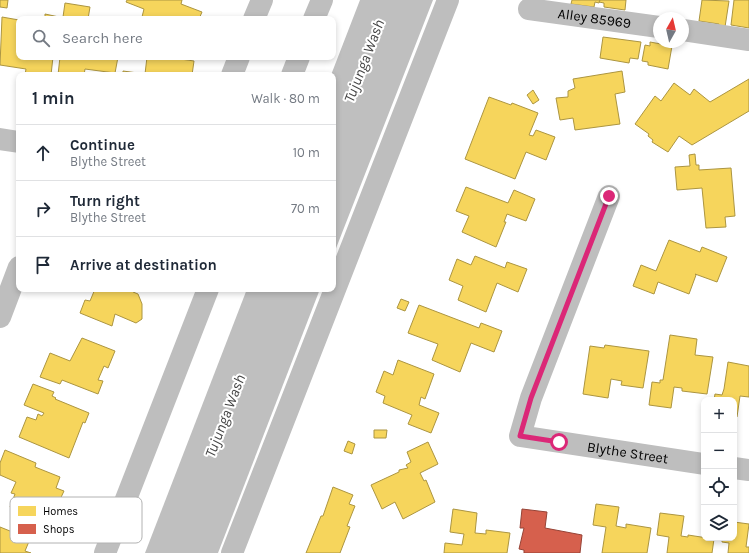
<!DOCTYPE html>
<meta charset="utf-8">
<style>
body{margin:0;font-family:Karla,sans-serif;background:#f6f6f7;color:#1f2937}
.controls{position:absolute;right:12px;bottom:12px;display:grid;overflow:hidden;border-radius:8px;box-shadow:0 2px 6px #0003}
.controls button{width:36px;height:36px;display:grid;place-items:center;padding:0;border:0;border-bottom:1px solid #e0e1e3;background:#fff;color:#1f2937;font:20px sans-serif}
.compass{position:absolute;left:653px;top:12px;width:36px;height:36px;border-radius:50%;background:#fff;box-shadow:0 2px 6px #0003;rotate:8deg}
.stop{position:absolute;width:12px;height:12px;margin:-9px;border:3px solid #db2777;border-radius:50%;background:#fff}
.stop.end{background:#db2777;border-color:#fff;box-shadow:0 1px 4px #0008}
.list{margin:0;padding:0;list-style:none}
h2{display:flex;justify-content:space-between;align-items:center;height:52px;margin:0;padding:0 16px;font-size:17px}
h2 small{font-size:13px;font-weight:400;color:#747a83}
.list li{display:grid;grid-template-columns:26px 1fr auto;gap:12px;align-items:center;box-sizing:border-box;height:56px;padding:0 16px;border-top:1px solid #e0e1e3}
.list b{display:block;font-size:15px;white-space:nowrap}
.list p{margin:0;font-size:13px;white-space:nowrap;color:#747a83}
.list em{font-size:13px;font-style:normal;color:#747a83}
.icon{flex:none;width:22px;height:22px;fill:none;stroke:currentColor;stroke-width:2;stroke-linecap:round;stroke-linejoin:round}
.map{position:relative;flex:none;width:749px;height:553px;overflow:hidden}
.search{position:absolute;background:#fff;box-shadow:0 2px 6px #0003;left:16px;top:16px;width:320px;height:44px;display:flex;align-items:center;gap:10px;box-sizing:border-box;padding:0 14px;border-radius:8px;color:#747a83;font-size:15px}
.panel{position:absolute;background:#fff;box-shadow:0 2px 6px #0003;left:16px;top:72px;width:320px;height:220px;border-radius:8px}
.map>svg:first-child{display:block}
.water{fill:#bfbfbf}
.homes{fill:#f6d55c;stroke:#ac9540}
.shops{fill:#d6604d;stroke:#964336}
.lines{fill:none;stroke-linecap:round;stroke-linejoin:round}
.minor{stroke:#bebebe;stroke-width:22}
.route{stroke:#db2777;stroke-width:5}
.labels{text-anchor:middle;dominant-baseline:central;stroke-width:4;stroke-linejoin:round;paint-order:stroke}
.street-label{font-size:14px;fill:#000;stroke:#fff}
.water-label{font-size:15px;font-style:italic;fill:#444;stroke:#fff}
.key{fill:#fff;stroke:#b2b2b2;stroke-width:1}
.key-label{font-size:11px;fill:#000}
</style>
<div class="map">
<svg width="749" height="553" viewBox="0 0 749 553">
<rect width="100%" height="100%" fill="#fff"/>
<g class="water">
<polygon points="360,0 433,0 333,256 333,75 331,75"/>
<polygon points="247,289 320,289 218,553 145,553"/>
</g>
<g class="homes">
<polygon points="0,0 8,0 7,8 0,7"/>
<polygon points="127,0 182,0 181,4 202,12 199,19 148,19 142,17 144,9 126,2"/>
<polygon points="572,0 600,0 599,3 595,2 594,7 571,4"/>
<polygon points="600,0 626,0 625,10 604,7 604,3 599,2"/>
<polygon points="702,0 729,1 725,27 718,27 719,24 699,21"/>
<polygon points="734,0 749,0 749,28 731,25"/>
<polygon points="65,3 90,7 88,19 63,17"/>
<polygon points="45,14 59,17 59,19 45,19"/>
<polygon points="2,17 19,20 19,57 53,57 51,75 25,75 26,69 0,65"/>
<polygon points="603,37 641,42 638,59 630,58 629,63 600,58"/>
<polygon points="650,42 672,46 668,69 648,65 648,62 642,61 645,45 650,46"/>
<polygon points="60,57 118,57 115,73 85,69 84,75 58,75"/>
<polygon points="147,57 167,57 194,61 192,75 123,75 123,71 145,74"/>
<polygon points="622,71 625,92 615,94 620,124 575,130 573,118 560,120 556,98 568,97 568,91 575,88 573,79"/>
<polygon points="749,79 749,111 692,145 679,136 668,152 652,142 653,140 648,136 649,134 635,124 655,96 661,101 674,83 690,95 694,89 710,102"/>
<polygon points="533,90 539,100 533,104 527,95"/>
<polygon points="489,97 511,105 512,103 538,113 529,135 533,136 536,130 555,137 546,160 526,152 515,179 465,159"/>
<polygon points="695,154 696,165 699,165 699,170 731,168 735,216 725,217 726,227 706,228 702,188 677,190 675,167 690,166 689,155"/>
<polygon points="466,187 508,203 514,190 535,199 526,221 507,214 504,222 506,222 496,247 462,232 469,216 456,211"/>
<polygon points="669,240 700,252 702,247 727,257 717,282 695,274 696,275 689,294 658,282 654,294 633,286 641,265 656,271"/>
<polygon points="475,256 505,268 507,262 527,269 518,292 497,283 486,312 458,300 463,286 449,280 457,259 471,265"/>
<polygon points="95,289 136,289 133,292 138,294 142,304 142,319 136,323 115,314 112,326 80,313 85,300 90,301"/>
<polygon points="401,299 409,302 405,311 397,308"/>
<polygon points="419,305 479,328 481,323 502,331 494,352 471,343 460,372 432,360 438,344 408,333"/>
<polygon points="670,335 697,339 695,355 713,357 707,394 682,391 682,388 674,387 671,408 649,405 652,382 660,383 660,380 663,380"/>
<polygon points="82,338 115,351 108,368 104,366 98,380 103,381 98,394 62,380 60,384 40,377 50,353 70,361"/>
<polygon points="605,345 649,351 643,388 621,385 622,381 611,379 608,398 583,394 590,346 604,348"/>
<polygon points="398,360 434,374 425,399 421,397 419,405 439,413 431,433 408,424 412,415 383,403 385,396 376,392 384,371 393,375"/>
<polygon points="728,362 749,366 749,397 740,396 737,417 734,417 734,400 714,400 715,394 722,395 724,389"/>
<polygon points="33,384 54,392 52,396 56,398 55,399 89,413 85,423 83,422 69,458 19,437 27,417 36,420 38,414 42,416 44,413 24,405"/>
<polygon points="374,430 387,430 386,438 374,438"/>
<polygon points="348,441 355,444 352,454 344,451"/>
<polygon points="428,442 438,464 420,473 424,481 426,480 435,502 403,519 395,502 382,509 371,485 399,472 399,470 408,468 406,465 411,462 407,452"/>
<polygon points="5,450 36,463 35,467 60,477 56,488 64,491 56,508 49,505 43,521 10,507 15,494 11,493 16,482 0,475 0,463"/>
<polygon points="333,487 353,495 349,504 355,506 347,526 350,527 340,553 306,553 321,516 323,516"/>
<polygon points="596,504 619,507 616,526 626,528 626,524 651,528 647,553 602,553 606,527 593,525"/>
<polygon points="453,509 477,513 475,533 486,534 486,530 510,533 507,553 444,553 445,543 462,545 464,534 450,532"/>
<polygon points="660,513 684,516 681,536 688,537 688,535 714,539 712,553 667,553 669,537 657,535"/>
<polygon points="734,522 749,524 746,547 749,547 749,553 728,553 729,543 722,542 722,538 734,538"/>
<polygon points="0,527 30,539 25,551 31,553 0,553"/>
</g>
<polygon class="shops" points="522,509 547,512 545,528 582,535 580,553 524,553 524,550 519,549 524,528 520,528"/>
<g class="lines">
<g class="minor">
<path id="s1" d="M529,9L659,27"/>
<polyline points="254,19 262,0"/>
<polyline points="314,19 322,0"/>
<polyline points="683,30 749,40"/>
<polyline points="232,75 239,57"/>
<polyline points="292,75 299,57"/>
<polyline points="0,139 19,142"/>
<path id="s2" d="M609,196L531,398L520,436L704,464"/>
<polyline points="0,317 19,267"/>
<polyline points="734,468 749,470"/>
<polyline points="105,553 208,289"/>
<polyline points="232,553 448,0"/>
</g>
</g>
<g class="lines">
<polyline class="route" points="559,442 520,436 531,398 609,196"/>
</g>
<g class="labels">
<g class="street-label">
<text stroke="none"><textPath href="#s1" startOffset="66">Alley 85969</textPath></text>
<text stroke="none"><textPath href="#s2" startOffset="365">Blythe Street</textPath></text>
</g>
<g class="water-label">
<text transform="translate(364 61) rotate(-69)">Tujunga Wash</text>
<text transform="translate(225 416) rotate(-69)">Tujunga Wash</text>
</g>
</g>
<rect x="10" y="497" width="132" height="46" rx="6" class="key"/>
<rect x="18" y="506" width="18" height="10" fill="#f6d55c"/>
<rect x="18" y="524" width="18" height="10" fill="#d6604d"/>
<g class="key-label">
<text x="43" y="515">Homes</text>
<text x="43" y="533">Shops</text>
</g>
</svg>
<div class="controls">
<button>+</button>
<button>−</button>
<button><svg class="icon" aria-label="locate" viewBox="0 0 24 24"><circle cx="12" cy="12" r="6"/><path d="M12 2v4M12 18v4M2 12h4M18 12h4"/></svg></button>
<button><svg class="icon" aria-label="layers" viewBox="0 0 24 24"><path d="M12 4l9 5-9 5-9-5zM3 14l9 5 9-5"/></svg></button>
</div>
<svg class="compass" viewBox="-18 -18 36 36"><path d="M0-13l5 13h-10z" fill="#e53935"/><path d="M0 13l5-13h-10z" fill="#747a83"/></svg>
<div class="stop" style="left:559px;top:442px"></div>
<div class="stop end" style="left:609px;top:196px"></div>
<div class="search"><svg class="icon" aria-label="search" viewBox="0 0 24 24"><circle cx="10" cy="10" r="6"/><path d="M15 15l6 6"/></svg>Search here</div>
<section class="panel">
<h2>1 min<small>Walk · 80 m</small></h2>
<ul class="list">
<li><svg class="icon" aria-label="ahead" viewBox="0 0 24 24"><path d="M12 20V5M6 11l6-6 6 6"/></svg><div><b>Continue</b><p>Blythe Street</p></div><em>10 m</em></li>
<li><svg class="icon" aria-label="right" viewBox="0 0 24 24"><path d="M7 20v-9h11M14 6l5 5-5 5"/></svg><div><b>Turn right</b><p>Blythe Street</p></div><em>70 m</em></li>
<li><svg class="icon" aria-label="arrive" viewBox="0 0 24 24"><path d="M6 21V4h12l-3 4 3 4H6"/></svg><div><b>Arrive at destination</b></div></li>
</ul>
</section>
</div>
